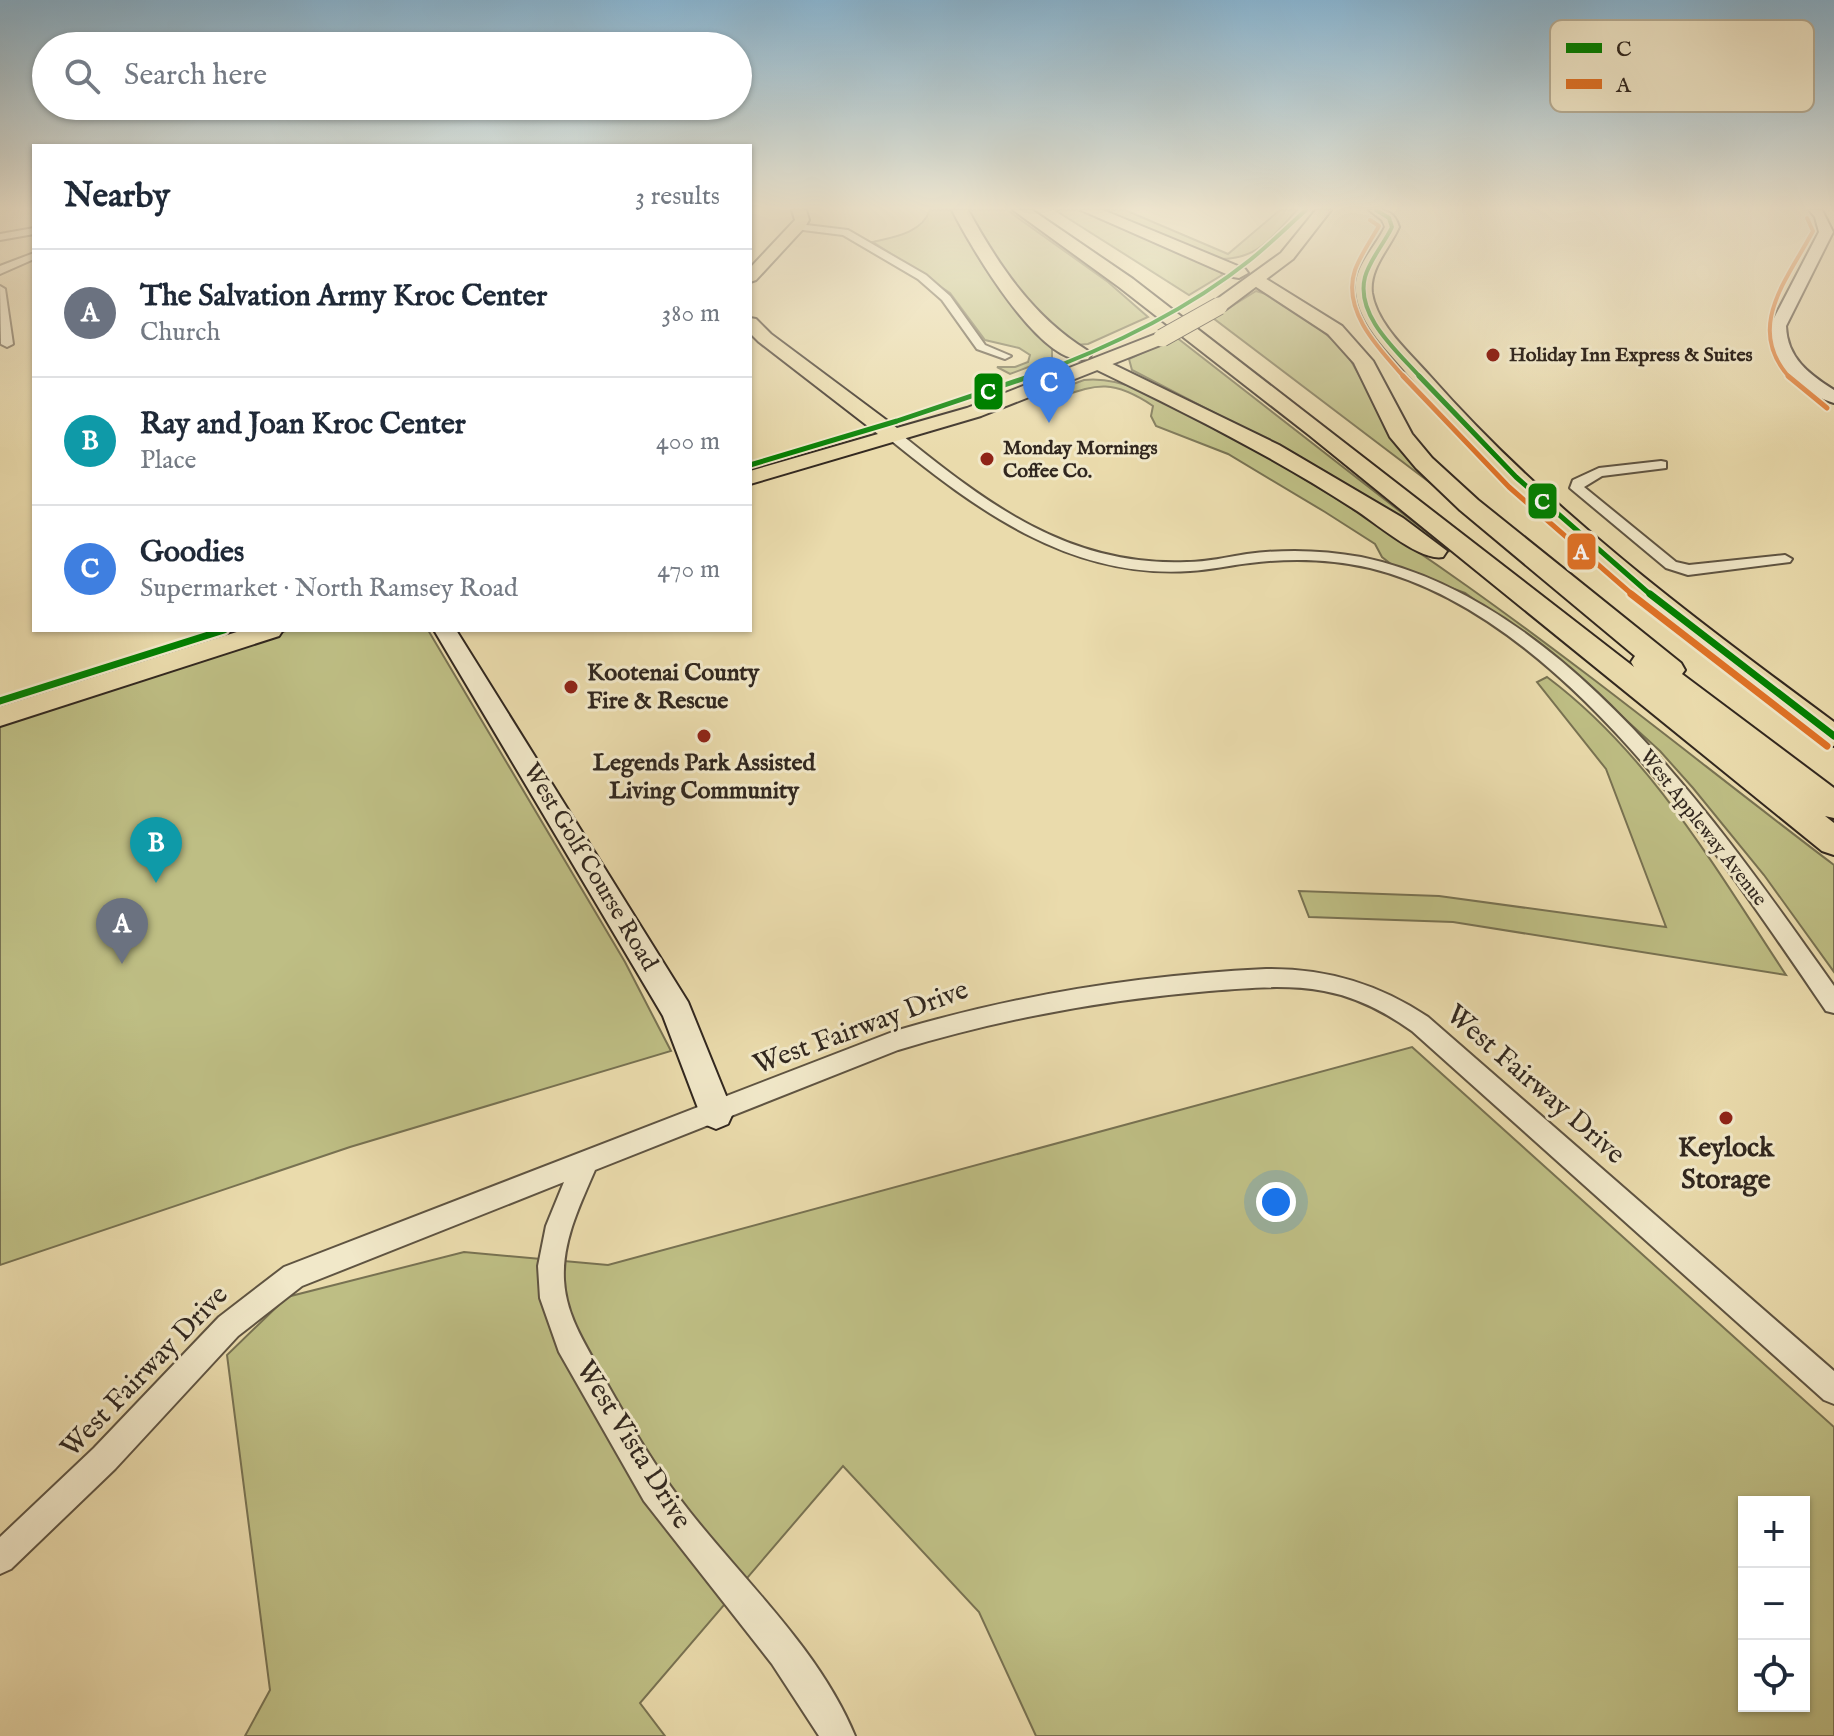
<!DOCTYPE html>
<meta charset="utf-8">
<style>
body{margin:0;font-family:"IM FELL English",serif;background:#f2f2f3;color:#1f2937}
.controls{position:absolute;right:24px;bottom:24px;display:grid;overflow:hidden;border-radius:0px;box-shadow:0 2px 6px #0004}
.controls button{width:72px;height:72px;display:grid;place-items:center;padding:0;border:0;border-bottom:2px solid #e0e1e3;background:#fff;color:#1f2937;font:40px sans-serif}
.you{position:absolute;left:1276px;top:1202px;width:28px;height:28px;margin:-20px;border:6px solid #fff;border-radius:50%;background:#1a73e8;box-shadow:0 0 0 12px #1a73e833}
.badge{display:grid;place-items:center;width:52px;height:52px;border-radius:50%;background:#8f2418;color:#fff;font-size:26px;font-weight:700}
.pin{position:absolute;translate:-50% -66px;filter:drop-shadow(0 2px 4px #0008)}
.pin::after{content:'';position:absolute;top:42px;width:28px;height:24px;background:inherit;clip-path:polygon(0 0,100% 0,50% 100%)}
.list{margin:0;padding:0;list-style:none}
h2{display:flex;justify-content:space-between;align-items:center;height:104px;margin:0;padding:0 32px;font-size:34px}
h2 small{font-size:26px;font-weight:400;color:#747a83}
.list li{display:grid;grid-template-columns:52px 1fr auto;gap:24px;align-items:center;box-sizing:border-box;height:128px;padding:0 32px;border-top:2px solid #e0e1e3}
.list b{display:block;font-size:30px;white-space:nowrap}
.list p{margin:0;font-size:26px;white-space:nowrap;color:#747a83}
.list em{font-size:26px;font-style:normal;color:#747a83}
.icon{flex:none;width:44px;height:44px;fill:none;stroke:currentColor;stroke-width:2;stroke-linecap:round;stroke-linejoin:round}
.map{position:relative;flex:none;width:1834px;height:1736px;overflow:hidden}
.search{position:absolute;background:#fff;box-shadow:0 2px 6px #0004;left:32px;top:32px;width:720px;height:88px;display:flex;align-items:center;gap:20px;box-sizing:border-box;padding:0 28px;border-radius:44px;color:#747a83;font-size:30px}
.panel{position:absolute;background:#fff;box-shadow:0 2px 6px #0004;left:32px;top:144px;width:720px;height:488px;border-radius:0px}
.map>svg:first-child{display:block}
.green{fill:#bebe84;stroke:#787252;stroke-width:2;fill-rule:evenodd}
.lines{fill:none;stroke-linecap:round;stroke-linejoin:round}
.street-casing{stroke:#5f5442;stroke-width:4}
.secondary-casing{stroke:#31271f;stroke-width:4}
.primary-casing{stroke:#31271f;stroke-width:4}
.highway-casing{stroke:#31271f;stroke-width:4}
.street{fill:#f1e8c9;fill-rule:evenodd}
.secondary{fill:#f1e8c9;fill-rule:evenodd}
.primary{fill:#eadbac;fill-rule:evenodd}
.highway{fill:#eadbac;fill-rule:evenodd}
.primary-bridge-casing{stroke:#31271f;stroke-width:19;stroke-linecap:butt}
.primary-bridge{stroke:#eadbac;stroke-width:17}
.bus-1-far2-casing{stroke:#f1e8c9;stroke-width:7}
.bus-1-far1-casing{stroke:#f1e8c9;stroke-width:9}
.bus-1-casing{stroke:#f1e8c9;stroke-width:12}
.bus-2-far2-casing{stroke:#f1e8c9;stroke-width:7}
.bus-2-far1-casing{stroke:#f1e8c9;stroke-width:9}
.bus-2-casing{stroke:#f1e8c9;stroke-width:12}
.bus-1-far2{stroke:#008000;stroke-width:4}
.bus-1-far1{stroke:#008000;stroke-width:5}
.bus-1{stroke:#008000;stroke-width:7}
.bus-2-far2{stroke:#e07226;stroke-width:4}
.bus-2-far1{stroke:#e07226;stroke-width:5}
.bus-2{stroke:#e07226;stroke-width:7}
.poi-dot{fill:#8f2418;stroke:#f1e8c9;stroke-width:3}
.labels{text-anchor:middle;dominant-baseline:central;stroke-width:6;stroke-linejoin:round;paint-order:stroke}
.far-poi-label{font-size:20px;font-weight:bold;fill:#31271f;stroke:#f1e8c9;text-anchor:start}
.far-street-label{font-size:20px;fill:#31271f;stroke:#f1e8c9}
.poi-label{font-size:24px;font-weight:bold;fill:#31271f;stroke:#f1e8c9;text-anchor:start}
.street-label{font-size:24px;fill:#31271f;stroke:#f1e8c9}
.near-street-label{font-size:28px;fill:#31271f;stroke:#f1e8c9}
.near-poi-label{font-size:28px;font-weight:bold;fill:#31271f;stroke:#f1e8c9}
.key{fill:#f1e8c9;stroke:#b7ae96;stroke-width:2}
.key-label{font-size:22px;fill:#31271f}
.line-badge{stroke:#f1e8c9;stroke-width:3}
.badge-label{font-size:22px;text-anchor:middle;font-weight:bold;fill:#fff}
</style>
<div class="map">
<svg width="1834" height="1736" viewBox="0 0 1834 1736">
<rect width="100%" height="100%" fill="#eadbac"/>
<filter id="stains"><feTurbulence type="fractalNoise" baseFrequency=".0025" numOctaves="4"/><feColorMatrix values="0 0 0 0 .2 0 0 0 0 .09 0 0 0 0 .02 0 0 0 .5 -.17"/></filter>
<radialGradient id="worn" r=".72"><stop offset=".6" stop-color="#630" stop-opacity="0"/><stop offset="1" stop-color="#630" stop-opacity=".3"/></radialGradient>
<g class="green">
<path d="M930,210H954C983,275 1005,299 1057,346L1052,348V358L1010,374L997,367H1015L1028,362L1030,355L1019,348L985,340L950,293L873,242C894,237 922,233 930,210Z"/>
<polygon points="965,210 1007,210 1108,282 1148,317 1088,344 1075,345 1021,296"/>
<polygon points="1055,210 1078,210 1220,270 1222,275 1189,295"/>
<path d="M1097,210H1125L1228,254L1280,210H1297C1270,239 1258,260 1217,259Z"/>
<polygon points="1256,291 1269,295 1304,316 1345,350 1394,438 1437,488 1213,318"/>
<polygon points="1176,337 1451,551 1445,552 1265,439 1132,370 1129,359"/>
<path d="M1084,380C1127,375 1176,407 1213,427C1438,546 1632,712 1834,865V972L1764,875L1693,788L1660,751L1570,669L1465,593L1396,568L1382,557L1375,544L1325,512L1228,454L1156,426L1151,416L1153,406C1108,376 1094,386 1048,401L1038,397Z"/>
<polygon points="289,630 428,630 625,962 671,1051 350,1147 0,1265 0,724"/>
<path d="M1547,677C1650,754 1716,869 1786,975L1453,922L1309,917L1299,891L1439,896L1666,927L1606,769L1537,682Z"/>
<path d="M1412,1047L1834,1427V1736H1036L979,1612L843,1466L640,1703L665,1736H245L270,1690L227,1355L287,1297L464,1252L608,1265ZM1744,1502H1804V1706H1744Z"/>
</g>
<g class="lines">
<defs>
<g id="street">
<polygon points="798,224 848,230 926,275 950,296 985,345 1011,356 1005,359 977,349 942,300 918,279 843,235 795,229"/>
<polygon points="34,228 34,234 0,240 0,234"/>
<polygon points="34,253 34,259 0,274 0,266"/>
<polygon points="0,286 5,289 13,344 7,347 1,344"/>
<path d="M888,432H898C986,503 1068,567 1187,562C1207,562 1227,557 1247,554C1285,549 1323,550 1361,557C1566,599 1721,827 1834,986V1013L1826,1011C1720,856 1563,615 1370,568C1331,559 1290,558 1250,563C1230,565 1210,570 1190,571C1069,579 977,510 888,438Z"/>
<polygon points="1661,461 1666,462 1666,468 1602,476 1584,487 1676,562 1689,565 1785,555 1792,559 1790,562 1688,575 1666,568 1570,488 1573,480 1599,468"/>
<path d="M1266,969C1326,968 1379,984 1428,1017L1834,1371V1404L1824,1400L1412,1031C1385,1012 1357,997 1324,991C1286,984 1247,988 1209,991C1102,1000 1000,1019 898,1050L595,1170C580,1205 562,1241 564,1280C566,1318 588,1348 605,1380C631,1426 657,1471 690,1512C747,1584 820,1651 855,1736H819L772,1664L644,1501L559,1352L540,1298L538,1266L546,1226L564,1182L302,1286L238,1336L115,1469L11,1569L0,1574V1537L94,1448L219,1317L284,1267L895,1031C1016,995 1140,975 1266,969Z"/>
</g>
<g id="secondary">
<path d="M1809,210H1822L1833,232L1786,326C1787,358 1809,374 1834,390V403C1802,394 1770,360 1770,326L1819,232L1815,217Z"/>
<polygon points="434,630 456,630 688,1002 733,1113 728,1124 716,1129 704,1124 663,1016"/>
</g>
<g id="primary">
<polygon points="792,210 806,210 809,220 805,227 756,280 750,282 750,268 795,220"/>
<polygon points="1316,210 1331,210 1293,259 1225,310 1213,310 1210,306 1213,302 1281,253"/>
<path d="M1369,210C1385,210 1394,210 1399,227C1390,248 1369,268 1372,293C1377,325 1410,353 1430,376C1548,510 1691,616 1834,722V746L1824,743C1678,630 1532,519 1411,378C1391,354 1359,325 1356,292C1353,267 1375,248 1385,227L1382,220Z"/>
<polygon points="750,318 756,319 771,334 897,428 967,408 1156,334 1162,333 1171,338 1168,342 981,416 750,484 750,471 878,434 759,342 750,333"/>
<polygon points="243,630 283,630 279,636 0,726 0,707"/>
</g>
<g id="highway">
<path d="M952,210H968C999,266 1033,317 1088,351L1091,355L1088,359C1042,371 970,245 952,210Z"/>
<polygon points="1013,210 1032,210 1133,279 1634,667 1631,662 1635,656 1460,510 1416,468 1390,437 1354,363 1328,334 1247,281 1256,275 1263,277 1342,326 1373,361 1412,434 1432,458 1478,500 1681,663 1685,670 1682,674 1834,788 1834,818 1825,816 1834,823 1834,855 1822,851 1309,435 1119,287"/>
<polygon points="1081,210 1103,210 1245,269 1248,273 1239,278 1233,277"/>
<path d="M1100,358L1279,445L1403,518L1447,551L1443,557C1420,562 1375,522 1354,509C1271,455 1182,411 1093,368L1090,364L1093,360Z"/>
</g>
</defs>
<use href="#street" class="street-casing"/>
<use href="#secondary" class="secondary-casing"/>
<use href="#primary" class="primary-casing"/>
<use href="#highway" class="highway-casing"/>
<use href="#street" class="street"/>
<use href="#secondary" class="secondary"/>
<use href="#primary" class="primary"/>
<use href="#highway" class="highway"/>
<defs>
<polyline id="primary-bridge" points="1162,338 1219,306"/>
</defs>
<use href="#primary-bridge" class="primary-bridge-casing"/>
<use href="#primary-bridge" class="primary-bridge"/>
<defs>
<g id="bus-1-far2">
<path d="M1376,210L1389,218L1392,227C1384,244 1370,259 1365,277C1355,316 1398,352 1421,378"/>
<path d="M1026,378C1104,350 1185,312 1250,260C1270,244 1288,226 1306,210"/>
</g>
<g id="bus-1-far1">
<polyline points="1419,376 1516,477 1652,596"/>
<polyline points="750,465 897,421 1031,376"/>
</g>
<g id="bus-1">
<polyline points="1650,594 1834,736"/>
<polyline points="0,701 224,630"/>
</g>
<g id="bus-2-far2">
<path d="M1370,220L1379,226C1371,240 1361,254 1355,270C1341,311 1380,350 1405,378"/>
<path d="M1790,378C1744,328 1787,280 1813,231L1807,218"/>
</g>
<g id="bus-2-far1">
<polyline points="1403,376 1509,487 1634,596"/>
<polyline points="1788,376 1827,408"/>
</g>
<polyline id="bus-2" points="1631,594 1827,746"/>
</defs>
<use href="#bus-1-far2" class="bus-1-far2-casing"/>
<use href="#bus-1-far1" class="bus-1-far1-casing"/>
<use href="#bus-1" class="bus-1-casing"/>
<use href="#bus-2-far2" class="bus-2-far2-casing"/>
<use href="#bus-2-far1" class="bus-2-far1-casing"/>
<use href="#bus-2" class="bus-2-casing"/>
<use href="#bus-1-far2" class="bus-1-far2"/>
<use href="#bus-1-far1" class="bus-1-far1"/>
<use href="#bus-1" class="bus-1"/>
<use href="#bus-2-far2" class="bus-2-far2"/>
<use href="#bus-2-far1" class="bus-2-far1"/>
<use href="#bus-2" class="bus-2"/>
</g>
<linearGradient id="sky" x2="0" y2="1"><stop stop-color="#89b6d3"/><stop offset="0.46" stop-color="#f6efda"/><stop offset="1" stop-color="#f6efda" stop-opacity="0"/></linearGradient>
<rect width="1834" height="453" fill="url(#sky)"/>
<g class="poi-dot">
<circle cx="1493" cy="355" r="8"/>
<circle cx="987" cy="459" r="8"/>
<circle cx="571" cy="687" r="8"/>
<circle cx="704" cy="736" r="8"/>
<circle cx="1726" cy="1118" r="8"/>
</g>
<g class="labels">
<g class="far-poi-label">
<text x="1509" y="355">Holiday Inn Express &amp; Suites</text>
<text x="1003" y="448">Monday Mornings<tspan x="1003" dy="23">Coffee Co.</tspan></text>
</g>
<g class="far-street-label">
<text transform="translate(1703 828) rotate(52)">West Appleway Avenue</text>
</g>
<g class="poi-label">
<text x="587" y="673">Kootenai County<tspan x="587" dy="28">Fire &amp; Rescue</tspan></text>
<text x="704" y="763" text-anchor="middle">Legends Park Assisted<tspan x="704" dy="28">Living Community</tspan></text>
</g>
<g class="street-label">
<text transform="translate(590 867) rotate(59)">West Golf Course Road</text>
</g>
<g class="near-street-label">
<text transform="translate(861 1028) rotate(-20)">West Fairway Drive</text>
<text transform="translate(1535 1085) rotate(41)">West Fairway Drive</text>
<text transform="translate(145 1372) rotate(-46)">West Fairway Drive</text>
<text transform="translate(633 1445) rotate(58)">West Vista Drive</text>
</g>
<g class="near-poi-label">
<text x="1726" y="1148">Keylock<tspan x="1726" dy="32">Storage</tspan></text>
</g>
</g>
<rect x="1550" y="20" width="264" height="92" rx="12" class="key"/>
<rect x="1566" y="43" width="36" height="10" fill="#008000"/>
<rect x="1566" y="79" width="36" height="10" fill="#e07226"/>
<g class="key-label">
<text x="1616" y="56">C</text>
<text x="1616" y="92">A</text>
</g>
<g class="line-badge">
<rect x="973" y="372" width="31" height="39" rx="8" fill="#008000"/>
<rect x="1527" y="482" width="31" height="38" rx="8" fill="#008000"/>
<rect x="1566" y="532" width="31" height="39" rx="8" fill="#e07226"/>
</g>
<g class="badge-label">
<text x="988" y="399">C</text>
<text x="1542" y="509">C</text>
<text x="1581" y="559">A</text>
</g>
<rect width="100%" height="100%" filter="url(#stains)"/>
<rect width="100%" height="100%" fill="url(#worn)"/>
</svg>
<div class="controls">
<button>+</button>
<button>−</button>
<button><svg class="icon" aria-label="locate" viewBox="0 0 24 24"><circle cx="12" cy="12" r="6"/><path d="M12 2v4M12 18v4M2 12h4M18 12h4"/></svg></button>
</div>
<div class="you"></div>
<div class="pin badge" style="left:122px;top:964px;background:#6b7280">A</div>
<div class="pin badge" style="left:156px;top:883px;background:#0f9aa8">B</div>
<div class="pin badge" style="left:1049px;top:423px;background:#3f7fe0">C</div>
<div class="search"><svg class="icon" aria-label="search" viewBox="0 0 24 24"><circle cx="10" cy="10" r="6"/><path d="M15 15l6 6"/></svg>Search here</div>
<section class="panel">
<h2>Nearby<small>3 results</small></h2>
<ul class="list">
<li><span class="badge" style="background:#6b7280">A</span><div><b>The Salvation Army Kroc Center</b><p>Church</p></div><em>380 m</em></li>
<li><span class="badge" style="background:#0f9aa8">B</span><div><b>Ray and Joan Kroc Center</b><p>Place</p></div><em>400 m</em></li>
<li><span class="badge" style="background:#3f7fe0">C</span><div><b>Goodies</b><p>Supermarket · North Ramsey Road</p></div><em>470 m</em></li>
</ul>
</section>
</div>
